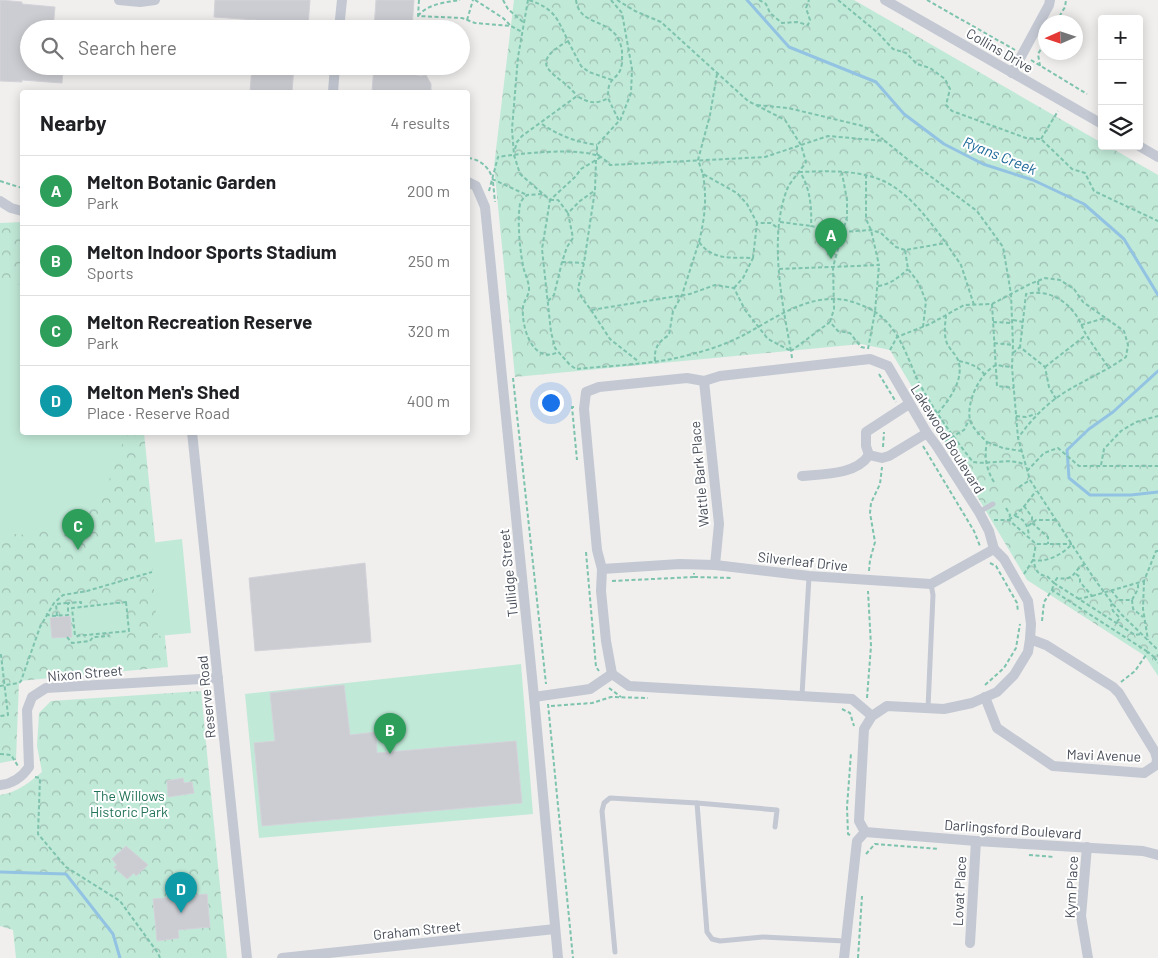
<!DOCTYPE html>
<meta charset="utf-8">
<style>
body{margin:0;font-family:Barlow,sans-serif;background:#f6f6f6;color:#202124}
.controls{position:absolute;right:15px;top:15px;display:grid;overflow:hidden;border-radius:5px;box-shadow:0 2px 12px #0003}
.controls button{width:45px;height:45px;display:grid;place-items:center;padding:0;border:0;border-bottom:1px solid #e0e0e0;background:#fff;color:#202124;font:25px sans-serif}
.compass{position:absolute;left:1038px;top:15px;width:45px;height:45px;border-radius:50%;background:#fff;box-shadow:0 2px 12px #0003;rotate:267deg}
.you{position:absolute;left:550px;top:402px;width:18px;height:18px;margin:-12px;border:4px solid #fff;border-radius:50%;background:#1a73e8;box-shadow:0 0 0 8px #1a73e833}
.badge{display:grid;place-items:center;width:32px;height:32px;border-radius:50%;background:#ea580c;color:#fff;font-size:16px;font-weight:700}
.pin{position:absolute;translate:-50% -41px;filter:drop-shadow(0 1px 2px #0008)}
.pin::after{content:'';position:absolute;top:26px;width:18px;height:15px;background:inherit;clip-path:polygon(0 0,100% 0,50% 100%)}
.list{margin:0;padding:0;list-style:none}
h2{display:flex;justify-content:space-between;align-items:center;height:65px;margin:0;padding:0 20px;font-size:21px}
h2 small{font-size:16px;font-weight:400;color:#757577}
.list li{display:grid;grid-template-columns:32px 1fr auto;gap:15px;align-items:center;box-sizing:border-box;height:70px;padding:0 20px;border-top:1px solid #e0e0e0}
.list b{display:block;font-size:19px;white-space:nowrap}
.list p{margin:0;font-size:16px;white-space:nowrap;color:#757577}
.list em{font-size:16px;font-style:normal;color:#757577}
.icon{flex:none;width:28px;height:28px;fill:none;stroke:currentColor;stroke-width:2;stroke-linecap:round;stroke-linejoin:round}
.map{position:relative;flex:none;width:1158px;height:958px;overflow:hidden}
.search{position:absolute;background:#fff;box-shadow:0 2px 12px #0003;left:20px;top:20px;width:450px;height:55px;display:flex;align-items:center;gap:12px;box-sizing:border-box;padding:0 18px;border-radius:28px;color:#757577;font-size:19px}
.panel{position:absolute;background:#fff;box-shadow:0 2px 12px #0003;left:20px;top:90px;width:450px;height:345px;border-radius:5px}
.map>svg:first-child{display:block}
.forest{fill:url(#forest-crowns)}
.pitch{fill:#c1e9d8}
.lines{fill:none;stroke-linecap:round;stroke-linejoin:round}
.stream{stroke:#93c3e2;stroke-width:3}
.building{fill:#cccdd2;stroke:#d3d3d9}
.path{stroke:#7dc3ad;stroke-width:2;stroke-dasharray:4 2.5;stroke-linecap:butt}
.service{stroke:#c3c8d2;stroke-width:5}
.minor{stroke:#c3c8d2;stroke-width:10}
.labels{text-anchor:middle;dominant-baseline:central;stroke-width:4;stroke-linejoin:round;paint-order:stroke}
.street-label{font-size:14px;fill:#484e59;stroke:#fff}
.park-label{font-size:14px;fill:#217258;stroke:#fff}
.water-label{font-size:15px;font-style:italic;fill:#1c6998;stroke:#fff}
</style>
<div class="map">
<svg width="1158" height="958" viewBox="0 0 1158 958">
<defs>
<pattern id="forest-crowns" width="20" height="18" patternUnits="userSpaceOnUse" patternTransform="scale(1.25)"><rect width="20" height="18" fill="#c1e9d8"/><path d="M2 6a3 3 0 1 1 6 0M12 15a3 3 0 1 1 6 0" fill="none" stroke="#9fbfb2"/></pattern>
</defs>
<rect width="100%" height="100%" fill="#f0efee"/>
<g class="forest">
<polygon points="514,0 854,0 1102,143 1102,146 1108,146 1158,175 1158,676 1145,656 1027,580 890,350 861,344 515,377 494,166"/>
<polygon points="22,222 22,432 144,433 168,667 19,681 16,760 0,763 0,223"/>
<path d="M201,691L227,958H16L13,930L0,926V795C16,793 30,782 42,772L37,746L39,713L51,701Z"/>
</g>
<g class="pitch">
<polygon points="4,282 22,285 22,432 124,433 121,451 102,497 67,525 30,535 0,533 0,284"/>
<polygon points="182,539 191,633 158,636 150,543"/>
<polygon points="125,605 127,629 76,634 74,609"/>
<polygon points="521,664 533,814 259,838 245,694"/>
</g>
<g class="lines">
<g class="stream">
<polyline points="747,0 789,47 876,82 904,114 944,144 983,164 1033,180 1084,204 1124,239 1158,295"/>
<polyline points="1158,371 1113,412 1089,429 1067,450 1069,478 1090,495 1131,495 1158,492"/>
<polyline points="0,872 66,874 113,934 120,958"/>
</g>
</g>
<g class="building">
<polygon points="0,0 22,2 22,4 55,7 53,29 29,29 29,66 63,66 62,83 22,80 22,82 0,81"/>
<polygon points="215,0 310,0 308,26 298,25 298,29 256,29 256,20 214,17"/>
<polygon points="376,0 414,0 412,29 374,29"/>
<polygon points="252,66 294,66 292,92 250,92"/>
<polygon points="374,66 410,66 409,74 421,76 426,75 431,84 431,92 372,92"/>
<polygon points="365,563 371,642 255,651 249,578"/>
<polygon points="70,616 72,637 52,638 50,618"/>
<polygon points="344,685 350,735 376,732 377,753 516,741 522,803 262,826 254,743 275,741 270,693"/>
<polygon points="183,778 184,783 192,782 194,793 168,797 167,781"/>
<polygon points="126,846 148,865 136,876 134,873 127,879 114,867 117,865 112,859"/>
<polygon points="207,894 210,927 178,930 179,938 157,941 153,899"/>
</g>
<g class="lines">
<g class="path">
<polyline points="419,0 418,16 462,18 475,23 511,26 522,32"/>
<polyline points="475,0 503,18 511,26"/>
<polyline points="503,0 508,9 524,23"/>
<path d="M528,0L518,57L512,129L514,155L520,174L550,200L542,249L551,332L555,348L570,365L576,369C614,365 655,365 692,354C709,350 726,344 742,336C779,316 818,286 861,305C872,309 884,317 891,327C903,342 910,363 918,381C933,409 953,437 973,462C989,465 1011,457 1025,465"/>
<path d="M529,0C555,9 557,18 568,41C522,67 560,73 577,96"/>
<path d="M576,0C580,30 617,15 622,51C622,58 623,68 618,74C615,78 611,80 609,86C608,90 608,94 608,98"/>
<polyline points="611,0 622,13 632,69 631,93 620,121"/>
<path d="M617,0L635,11L661,22L748,101L785,120L801,145L806,162C801,170 791,181 788,187C768,235 782,302 791,351"/>
<polyline points="759,0 766,4 770,13 782,23 797,22 808,25 810,20 806,8 809,0"/>
<polyline points="838,0 877,32 893,49 906,53 917,64 930,68 945,79 950,89 946,105 952,111 1026,138 1041,139 1072,169 1085,173 1094,191 1158,221"/>
<polyline points="927,0 1015,50"/>
<path d="M418,16C427,4 447,2 460,0"/>
<polyline points="467,20 473,0"/>
<polyline points="1056,22 1065,7 1066,0"/>
<polyline points="568,41 581,66 589,72 612,80"/>
<polyline points="1031,60 1087,94"/>
<polyline points="1040,66 1038,54 1046,41"/>
<polyline points="717,74 710,115 698,160 703,174 737,193 747,204 757,223 771,223 779,229"/>
<polyline points="757,105 788,108 863,126 883,139"/>
<path d="M542,124C559,136 577,142 597,145"/>
<polyline points="1041,139 1058,111"/>
<path d="M515,149L517,142L522,136L577,96C589,103 596,105 608,98L619,121L597,145V154L601,157L581,169L575,177L550,200"/>
<path d="M468,158C479,159 488,166 492,177"/>
<polyline points="596,160 595,190 584,263 578,289 582,298 591,310 690,294 715,285 734,288 745,310 768,339 791,351"/>
<polyline points="492,179 527,195"/>
<polyline points="0,181 22,188"/>
<polyline points="493,182 495,202"/>
<path d="M489,191L498,157C522,153 580,147 601,157C604,159 607,162 610,165L765,157L828,136L885,141L906,158L977,211L1003,247L1011,294L1013,345L1012,367L1018,438L1030,480L1095,580L1113,604L1122,615L1158,650"/>
<path d="M542,194L527,195C524,198 521,200 520,204C517,222 520,253 524,270C526,276 529,283 529,289C529,295 524,301 523,307C521,327 533,365 558,352"/>
<polyline points="550,200 558,200 568,213"/>
<polyline points="780,222 811,226"/>
<path d="M699,242C705,217 707,199 703,174"/>
<path d="M905,250L896,247L881,233L871,230L843,232L811,226C812,207 810,188 800,172C824,171 853,170 876,178C906,188 928,219 946,243"/>
<polyline points="562,262 584,263"/>
<polyline points="779,269 879,265 871,230 866,219 866,176"/>
<polyline points="1038,281 1039,293"/>
<path d="M878,286C891,284 898,278 908,269"/>
<polyline points="734,288 743,278 753,258"/>
<polyline points="548,301 554,295 562,262 567,247 573,238 568,213 580,201 594,191"/>
<polyline points="992,304 997,386 1014,388"/>
<polyline points="591,310 610,339 639,362"/>
<polyline points="1013,320 1023,322"/>
<polyline points="830,322 834,309 833,267 847,217 847,200 842,173"/>
<polyline points="993,322 1012,323"/>
<polyline points="1081,325 1105,318"/>
<polyline points="923,327 926,301 918,282 908,269 905,250 946,243 961,265 974,305"/>
<polyline points="994,343 1013,345"/>
<polyline points="868,349 875,312 879,265"/>
<path d="M890,350L897,337L930,324L964,305L992,304L1030,284L1045,278L1060,280L1074,289L1083,302L1124,331L1128,345L1126,357C1106,371 1085,380 1065,392C1046,404 1031,420 1018,438"/>
<polyline points="1013,353 1020,347"/>
<polyline points="792,358 791,351 830,322 838,331 850,333 861,347 866,348"/>
<path d="M655,361C654,348 658,342 669,335L673,311L682,295L699,242C713,261 732,257 753,258L757,223"/>
<path d="M959,361C969,363 978,366 985,375"/>
<polyline points="1045,367 1086,335"/>
<polyline points="879,374 896,402"/>
<polyline points="513,378 546,684"/>
<path d="M1056,399L1049,387L1045,367L1020,347L1026,294C1046,289 1065,299 1076,315C1081,322 1083,330 1087,336C1094,347 1102,358 1109,368"/>
<polyline points="574,407 572,407 577,460"/>
<path d="M938,413C949,400 965,379 958,360C955,353 947,347 946,340C944,333 945,324 946,316"/>
<polyline points="1016,416 1026,417 1036,414"/>
<polyline points="945,441 964,430 969,420"/>
<polyline points="987,442 1003,448 1021,451"/>
<polyline points="923,446 974,531 980,546"/>
<polyline points="883,447 884,432"/>
<polyline points="1101,465 1104,449 1121,431 1136,422 1158,416"/>
<polyline points="1027,471 1044,453 1058,448 1079,466 1158,466"/>
<path d="M994,482C986,469 984,456 987,442C981,436 972,428 970,420C966,402 980,373 996,365L1011,367"/>
<polyline points="1019,487 1030,480"/>
<polyline points="1024,506 1032,517 1032,523 1048,537 1048,544"/>
<polyline points="1006,508 1010,515 1009,520"/>
<path d="M1015,516C1025,519 1028,526 1029,536"/>
<polyline points="994,520 1009,520 1036,544 1072,544"/>
<polyline points="1009,520 1022,509 1036,491"/>
<polyline points="1028,526 1036,520 1056,520"/>
<polyline points="586,552 596,667 599,671"/>
<polyline points="990,563 996,566 1017,603 1018,612"/>
<path d="M1085,564C1071,571 1077,581 1057,578L1054,583L1135,635L1141,634"/>
<polyline points="869,571 870,560 875,542 870,513 871,503 880,484 882,467"/>
<polyline points="1024,574 1033,560 1036,544"/>
<polyline points="1076,574 1080,577 1080,582 1092,596 1078,599"/>
<polyline points="694,577 732,578"/>
<polyline points="612,581 694,577 694,573"/>
<polyline points="1144,581 1143,609 1148,640"/>
<path d="M1052,590L1054,583L1047,576C1036,575 1036,569 1033,560C1047,563 1063,554 1072,544"/>
<polyline points="1111,590 1119,600 1132,600 1138,589 1138,582"/>
<polyline points="1092,596 1144,581 1156,551 1158,551"/>
<polyline points="1132,600 1133,609 1143,617"/>
<polygon points="126,602 129,631 75,636 72,608"/>
<polyline points="1113,604 1111,605 1113,611 1120,618 1116,623"/>
<polyline points="46,614 51,616 68,615 68,603 81,602 81,607"/>
<polyline points="57,616 56,604 67,603"/>
<polyline points="1042,621 1044,602 1052,590 1148,652"/>
<polyline points="67,637 72,643 90,641 93,637 109,636"/>
<polyline points="0,655 1,655 8,715 0,716"/>
<polyline points="1154,657 1158,663"/>
<polyline points="1121,682 1135,671 1148,652 1154,657 1158,655"/>
<polyline points="985,685 1004,668 1016,648 1020,624"/>
<polyline points="0,686 19,683 21,681 40,627 54,603 63,595 87,591 152,572"/>
<polyline points="609,688 621,697"/>
<polyline points="867,698 871,646 868,591"/>
<polyline points="548,704 573,958"/>
<polyline points="551,706 592,703 611,697 648,698"/>
<polyline points="842,709 850,713 854,726"/>
<polyline points="0,754 11,755 18,766"/>
<polyline points="35,777 40,778 38,834 66,867 120,901 158,953 160,958"/>
<polyline points="850,835 848,834 847,807 851,753"/>
<polyline points="866,854 875,844 939,849"/>
<polyline points="1029,855 1054,857"/>
<polyline points="858,958 862,896"/>
</g>
<g class="service">
<polyline points="979,512 993,504"/>
<polyline points="802,695 809,577"/>
<polyline points="928,708 933,595 931,584"/>
<polyline points="697,803 777,810 775,827"/>
<polyline points="615,952 602,811 604,803 610,798 697,803 707,932 712,939 720,941 763,937 845,941"/>
</g>
<g class="minor">
<polyline points="119,0 140,2 155,0"/>
<polyline points="885,0 1102,124"/>
<polyline points="339,29 342,0"/>
<polyline points="1012,73 1049,5 1050,0"/>
<polyline points="333,92 335,66"/>
<polyline points="1139,146 1158,157"/>
<polyline points="468,182 476,186 485,207 534,697 558,958"/>
<polyline points="0,201 11,208 22,211"/>
<polyline points="704,381 719,524 715,565"/>
<polyline points="909,404 866,432 866,446 869,455 882,458 889,456 927,433"/>
<polyline points="192,432 247,958"/>
<path d="M802,476C823,474 856,475 869,455"/>
<polyline points="602,569 680,564 715,565 809,576 931,584 994,549"/>
<polyline points="534,697 590,689 612,674"/>
<polyline points="985,697 997,728 1053,766 1144,773 1156,765 1157,759 1155,752 1119,693 1113,687 1046,645 1030,639"/>
<path d="M0,785C13,784 22,777 29,767L27,710L32,697L46,688L218,678"/>
<polyline points="865,832 976,841 1143,851 1158,855"/>
<polyline points="1087,847 1081,916 1088,958"/>
<polyline points="970,943 976,841"/>
<polyline points="282,958 555,929"/>
<polyline points="844,958 857,841 865,832 859,821 864,729 872,716 887,706 944,709 972,703 997,692 1014,675 1028,652 1030,639 1031,624 1028,601 1004,559 994,549 989,531 979,512 936,445 927,433 888,366 870,359 720,376 704,381 687,378 599,387 586,392 584,409 597,550 602,569 601,591 606,641 612,674 629,686 852,699 872,716"/>
</g>
</g>
<g class="labels">
<g class="street-label">
<text transform="translate(1000 50) rotate(30)">Collins Drive</text>
<text transform="translate(948 439) rotate(58)">Lakewood Boulevard</text>
<text transform="translate(699 474) rotate(-95)">Wattle Bark Place</text>
<text transform="translate(803 561) rotate(6)">Silverleaf Drive</text>
<text transform="translate(508 573) rotate(-96)">Tullidge Street</text>
<text transform="translate(85 673) rotate(-5)">Nixon Street</text>
<text transform="translate(206 697) rotate(-96)">Reserve Road</text>
<text transform="translate(1104 755) rotate(2)">Mavi Avenue</text>
<text transform="translate(1013 829) rotate(4)">Darlingsford Boulevard</text>
<text transform="translate(1071 887) rotate(-87)">Kym Place</text>
<text transform="translate(959 891) rotate(-87)">Lovat Place</text>
<text transform="translate(417 930) rotate(-6)">Graham Street</text>
</g>
<g class="park-label">
<text x="129" y="795">The Willows<tspan x="129" dy="16">Historic Park</tspan></text>
</g>
<g class="water-label">
<text transform="translate(1000 155) rotate(22)">Ryans Creek</text>
</g>
</g>
</svg>
<div class="controls">
<button>+</button>
<button>−</button>
<button><svg class="icon" aria-label="layers" viewBox="0 0 24 24"><path d="M12 4l9 5-9 5-9-5zM3 14l9 5 9-5"/></svg></button>
</div>
<svg class="compass" viewBox="-18 -18 36 36"><path d="M0-13l5 13h-10z" fill="#e53935"/><path d="M0 13l5-13h-10z" fill="#757577"/></svg>
<div class="you"></div>
<div class="pin badge" style="left:831px;top:259px;background:#2e9e5b">A</div>
<div class="pin badge" style="left:390px;top:754px;background:#2e9e5b">B</div>
<div class="pin badge" style="left:78px;top:550px;background:#2e9e5b">C</div>
<div class="pin badge" style="left:181px;top:913px;background:#0f9aa8">D</div>
<div class="search"><svg class="icon" aria-label="search" viewBox="0 0 24 24"><circle cx="10" cy="10" r="6"/><path d="M15 15l6 6"/></svg>Search here</div>
<section class="panel">
<h2>Nearby<small>4 results</small></h2>
<ul class="list">
<li><span class="badge" style="background:#2e9e5b">A</span><div><b>Melton Botanic Garden</b><p>Park</p></div><em>200 m</em></li>
<li><span class="badge" style="background:#2e9e5b">B</span><div><b>Melton Indoor Sports Stadium</b><p>Sports</p></div><em>250 m</em></li>
<li><span class="badge" style="background:#2e9e5b">C</span><div><b>Melton Recreation Reserve</b><p>Park</p></div><em>320 m</em></li>
<li><span class="badge" style="background:#0f9aa8">D</span><div><b>Melton Men's Shed</b><p>Place · Reserve Road</p></div><em>400 m</em></li>
</ul>
</section>
</div>
